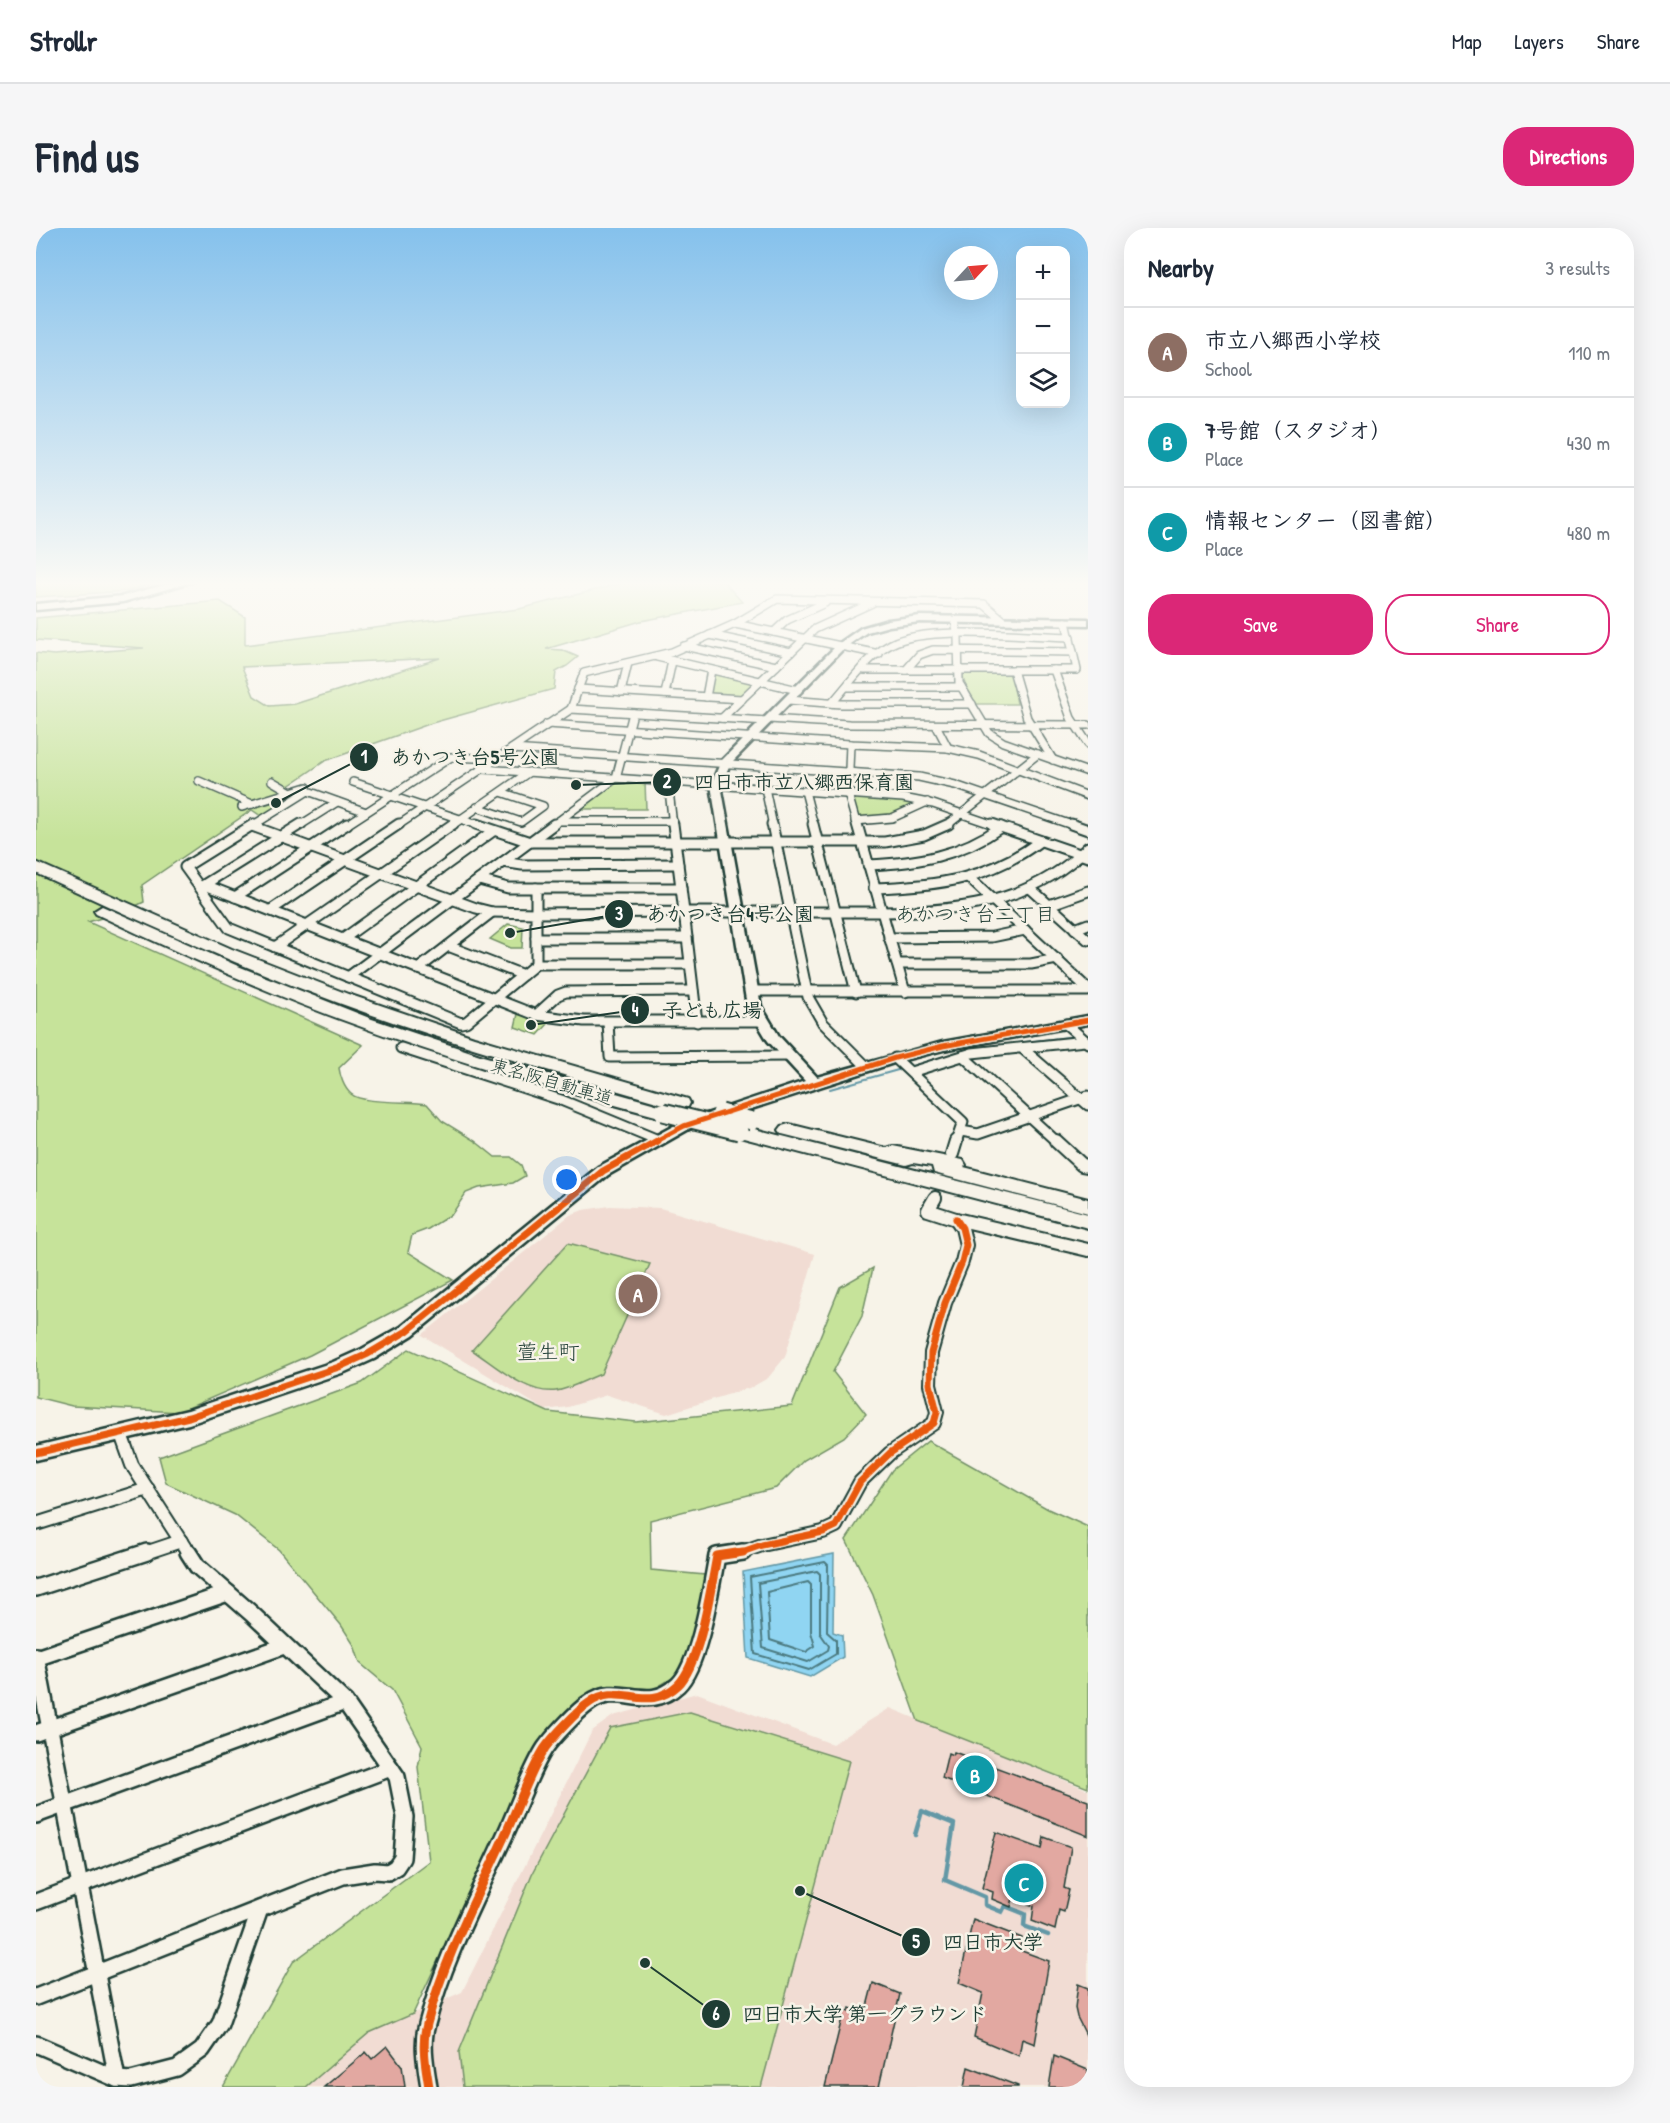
<!DOCTYPE html>
<meta charset="utf-8">
<style>
body{margin:0;font-family:"Patrick Hand","Klee One",sans-serif;background:#f6f6f7;color:#1f2937}
.controls{position:absolute;right:18px;top:18px;display:grid;overflow:hidden;border-radius:12px;box-shadow:0 6px 24px #0002}
.controls button{width:54px;height:54px;display:grid;place-items:center;padding:0;border:0;border-bottom:2px solid #e0e1e3;background:#fff;color:#1f2937;font:30px sans-serif}
.compass{position:absolute;left:908px;top:18px;width:54px;height:54px;border-radius:50%;background:#fff;box-shadow:0 6px 24px #0002;rotate:64deg}
.you{position:absolute;left:531px;top:952px;width:21px;height:21px;margin:-15px;border:4px solid #fff;border-radius:50%;background:#1a73e8;box-shadow:0 0 0 9px #1a73e833}
.badge{display:grid;place-items:center;width:39px;height:39px;border-radius:50%;background:#db2777;color:#fff;font-size:20px;font-weight:700}
.pin{position:absolute;translate:-50% -50%;border:3px solid #fff;box-shadow:0 2px 6px #0006}
.list{margin:0;padding:0;list-style:none}
h2{display:flex;justify-content:space-between;align-items:center;height:78px;margin:0;padding:0 24px;font-size:26px}
h2 small{font-size:20px;font-weight:400;color:#747a83}
.list li{display:grid;grid-template-columns:39px 1fr auto;gap:18px;align-items:center;box-sizing:border-box;height:90px;padding:0 24px;border-top:2px solid #e0e1e3}
.list b{display:block;font-size:22px;white-space:nowrap}
.list p{margin:0;font-size:20px;white-space:nowrap;color:#747a83}
.list em{font-size:20px;font-style:normal;color:#747a83}
.actions{display:flex;gap:12px;padding:18px 24px}
.actions a{flex:1;padding:14px 0;border:2px solid #db2777;border-radius:24px;text-align:center;font-size:21px;color:#db2777}
.actions .main{background:#db2777;color:#fff}
.icon{flex:none;width:33px;height:33px;fill:none;stroke:currentColor;stroke-width:2;stroke-linecap:round;stroke-linejoin:round}
.map{position:relative;flex:none;width:1052px;height:1859px;overflow:hidden;border-radius:24px}
header{display:flex;align-items:center;gap:36px;box-sizing:border-box;height:84px;padding:0 30px;background:#fff;border-bottom:2px solid #e0e1e3}
header strong{font-size:28px}
nav{display:flex;gap:33px;margin-inline-start:auto;font-size:21px}
.intro{display:flex;align-items:center;justify-content:space-between;box-sizing:border-box;height:144px;padding:0 36px}
h1{margin:0;font-size:42px}
.button{padding:15px 27px;border-radius:24px;background:#db2777;color:#fff;font-size:21px;font-weight:700}
main{display:flex;gap:36px;padding:0 36px}
aside{flex:1;background:#fff;border-radius:24px;box-shadow:0 6px 24px #0002}
.map>svg:first-child{display:block}
.built{fill:#f1dcd3}
.green{fill:#c6e39a;stroke:#729067;stroke-width:1.5;fill-rule:evenodd}
.water{fill:#90d5f2;stroke:#6398a6;stroke-width:1.5}
.lines{fill:none;stroke-linecap:round;stroke-linejoin:round}
.shore{stroke:#4c7a80;stroke-width:2}
.stream-far1{stroke:#6398a6;stroke-width:2}
.stream{stroke:#6398a6;stroke-width:4.5}
.building{fill:#e2a8a1;stroke:#1f3d34;stroke-width:1.5}
.street-far3-casing{stroke:#1f3d34;stroke-width:10}
.street-far2-casing{stroke:#1f3d34;stroke-width:13}
.street-far1-casing{stroke:#1f3d34;stroke-width:16}
.street-casing{stroke:#1f3d34;stroke-width:20}
.secondary-casing{stroke:#1f3d34;stroke-width:5}
.highway-casing{stroke:#1f3d34;stroke-width:4}
.street-far3{stroke:#f7f3e8;stroke-width:7}
.street-far2{stroke:#f7f3e8;stroke-width:9}
.street-far1{stroke:#f7f3e8;stroke-width:12}
.street{stroke:#f7f3e8;stroke-width:15}
.secondary{fill:#f7f3e8;fill-rule:evenodd}
.highway{fill:#f7f3e8;fill-rule:evenodd}
.highway-bridge-casing{stroke:#1f3d34;stroke-width:21;stroke-linecap:butt}
.highway-bridge{stroke:#f7f3e8;stroke-width:17}
.cycleway-far2-casing{stroke:#f7f3e8;stroke-width:8}
.cycleway-far1-casing{stroke:#f7f3e8;stroke-width:10}
.cycleway-casing{stroke:#f7f3e8;stroke-width:13}
.cycleway-far2{stroke:#e8590c;stroke-width:5}
.cycleway-far1{stroke:#e8590c;stroke-width:7}
.cycleway{stroke:#e8590c;stroke-width:9}
.labels{text-anchor:middle;dominant-baseline:central;stroke-width:5;stroke-linejoin:round;paint-order:stroke}
.street-label{font-size:18px;fill:#1f3d34;stroke:#f7f3e8}
.neighbourhood-label{font-size:20px;fill:#1f3d34;stroke:#f7f3e8}
.quarter-label{font-size:21px;fill:#1f3d34;stroke:#f7f3e8}
.leader{fill:none;stroke:#1f3d34;stroke-width:2}
.callout-dot{fill:#1f3d34;stroke:#f7f3e8;stroke-width:2}
.mark-label{font-size:18px;text-anchor:middle;font-weight:bold;fill:#fff}
.callout-label{font-size:20px;text-anchor:middle;font-weight:bold;fill:#1f3d34;stroke:#f7f3e8;stroke-width:5;stroke-linejoin:round;paint-order:stroke}
</style>
<header>
<strong>Strollr</strong>
<nav><a>Map</a><a>Layers</a><a>Share</a></nav>
</header>
<div class="intro"><h1>Find us</h1><a class="button">Directions</a></div>
<main>
<div class="map">
<svg width="1052" height="1859" viewBox="0 0 1052 1859">
<rect width="100%" height="100%" fill="#f7f3e8"/>
<filter id="ink" filterUnits="userSpaceOnUse"><feTurbulence type="fractalNoise" baseFrequency=".0167" numOctaves="2"/><feDisplacementMap in="SourceGraphic" scale="12" xChannelSelector="R" yChannelSelector="G"/><feConvolveMatrix kernelMatrix="1 2 1 2 8 2 1 2 1" color-interpolation-filters="sRGB"/></filter>
<g filter="url(#ink)">
<g class="built">
<polygon points="574,978 624,980 779,1026 749,1129 732,1150 716,1159 630,1186 571,1167 532,1179 509,1182 386,1107 534,987 547,982"/>
<polygon points="661,1465 796,1516 854,1480 1052,1562 1052,1859 270,1859 333,1805 426,1764 556,1503 577,1488"/>
</g>
<g class="green">
<polygon points="0,353 125,353 92,363 0,369"/>
<path d="M595,353H687L706,374L605,393L510,421L526,422L542,429L531,438L520,444L518,461L396,495L289,533L223,578L255,570L225,588L216,582L106,657L108,674L89,683L52,694L327,817L303,840C304,848 308,860 315,866C326,876 374,873 391,876L406,893L439,913L459,929H475L485,937L489,948L477,955L443,960L430,965L416,986L392,1001L376,1007L372,1024L417,1052L274,1127L143,1184L36,1178L0,1169V425L18,427L108,420L0,412V390L184,373L209,389V417L483,381ZM404,430L259,476L234,478L218,468L206,439Z"/>
<polygon points="926,445 975,445 981,476 940,476 929,456"/>
<polygon points="677,446 716,454 718,456 706,468 673,466"/>
<polygon points="581,553 609,554 610,581 543,581"/>
<polygon points="819,569 863,572 883,576 862,587 822,590 817,570"/>
<polygon points="472,696 487,699 486,720 475,720 454,711"/>
<polygon points="482,786 513,795 502,807 479,799"/>
<path d="M532,1015L614,1036L565,1146C551,1151 535,1161 520,1163C491,1167 459,1137 436,1122Z"/>
<polygon points="837,1040 826,1088 797,1144 830,1186 808,1209 768,1232 740,1260 614,1292 615,1342 669,1347 658,1410 638,1449 615,1463 602,1464 583,1459 565,1459 545,1469 503,1515 377,1786 333,1805 270,1859 187,1859 257,1734 393,1633 382,1539 386,1518 356,1462 324,1435 318,1417 305,1397 243,1322 199,1287 130,1255 123,1229 326,1155 373,1121 512,1184 600,1194 756,1178 804,1059"/>
<polygon points="892,1213 1012,1281 1052,1299 1052,1560 882,1493 837,1367 810,1312 856,1242"/>
<polygon points="654,1484 813,1533 725,1859 427,1859 423,1824 496,1646 574,1500"/>
</g>
<polygon class="water" points="798,1326 797,1404 806,1407 807,1429 774,1449 712,1430 707,1344"/>
<g class="lines">
<g class="shore">
<polygon points="789,1334 792,1337 791,1404 800,1412 800,1426 773,1442 719,1426 714,1349"/>
<polygon points="781,1343 784,1346 784,1405 793,1418 792,1422 772,1434 727,1420 722,1355"/>
<polygon points="772,1354 775,1357 775,1404 779,1418 770,1424 734,1412 731,1364"/>
</g>
<g class="stream-far1">
<polyline points="949,819 1041,808"/>
<polyline points="794,861 937,821"/>
</g>
<polyline class="stream" points="879,1607 886,1583 918,1596 909,1652 949,1669 949,1677 966,1684 969,1678 989,1686 988,1698 1012,1707"/>
</g>
<g class="building">
<polygon points="918,1524 1052,1573 1052,1608 906,1550 912,1525 917,1527"/>
<polygon points="960,1604 1006,1621 1008,1609 1035,1619 1028,1660 1033,1662 1028,1684 1023,1682 1019,1702 996,1693 998,1678 977,1670 975,1679 956,1671 957,1664 946,1660"/>
<polygon points="937,1691 986,1710 983,1722 1013,1733 999,1816 986,1811 983,1828 938,1809 947,1765 923,1755"/>
<polygon points="837,1755 864,1766 843,1859 789,1859 808,1782 813,1784 814,1780 829,1786"/>
<polygon points="1042,1756 1052,1760 1052,1811 1041,1789 1039,1780"/>
<polygon points="351,1818 366,1838 369,1859 288,1859 330,1824 336,1831"/>
<polygon points="1018,1828 1052,1842 1052,1859 1013,1859"/>
<polygon points="932,1839 982,1858 982,1859 928,1859"/>
</g>
<g class="lines">
<defs>
<g id="street-far3">
<polyline points="919,392 922,409 923,455 953,505 967,514 1052,544"/>
<polyline points="699,396 843,426"/>
<polyline points="738,404 751,392 789,375"/>
<polyline points="674,407 755,424"/>
<polyline points="648,418 740,438"/>
<polyline points="621,429 762,462"/>
<polyline points="828,442 1041,442 1037,424"/>
<polyline points="870,442 883,427 897,422 1037,424 1030,394"/>
<polyline points="977,442 991,490 1017,532"/>
<polyline points="1018,442 1035,490 1052,516"/>
<polyline points="812,459 925,459"/>
<polyline points="542,461 706,471"/>
<polyline points="585,464 592,435"/>
<polyline points="629,466 636,433"/>
<polyline points="670,469 675,442"/>
<polyline points="752,472 805,476 936,476"/>
<path d="M796,475C814,455 831,429 855,416C890,397 991,408 1034,409"/>
<polyline points="535,481 548,445 636,424 699,396 741,371 948,376 967,392"/>
<polyline points="686,490 779,401 836,375"/>
<polyline points="733,491 813,496 1052,497"/>
<polyline points="511,496 814,516 912,520 943,527 1052,568"/>
<polyline points="900,497 912,520"/>
<polyline points="814,516 812,566 821,598"/>
<polyline points="476,521 883,549 919,557 1039,598"/>
<polyline points="447,541 867,570 897,576 961,598"/>
<polyline points="163,553 216,576"/>
<polyline points="236,553 255,564"/>
<polyline points="632,553 637,598"/>
<polyline points="317,554 356,567"/>
<polyline points="729,560 737,598"/>
<polyline points="769,563 778,598"/>
<polyline points="355,568 445,598"/>
<polyline points="206,579 271,559"/>
<polyline points="441,579 485,594 507,578 465,564"/>
<polyline points="523,593 637,593"/>
<polyline points="819,593 856,590 891,574"/>
<polyline points="216,598 272,563 330,584"/>
<polyline points="263,598 301,574"/>
<polyline points="309,598 415,529 462,531"/>
<polyline points="361,598 535,481 731,493"/>
<polyline points="415,598 493,544"/>
<polyline points="516,598 580,550 597,485"/>
<polyline points="910,598 1002,526"/>
</g>
<g id="street-far2">
<polyline points="218,596 149,639 193,700 425,795 430,794 500,736 654,736"/>
<polyline points="440,596 494,614 849,614 888,607 913,596"/>
<polyline points="637,596 645,660"/>
<polyline points="736,596 772,769 787,795 830,838"/>
<polyline points="777,596 820,764"/>
<polyline points="821,596 869,764"/>
<polyline points="956,596 1052,629"/>
<polyline points="1035,596 1052,602"/>
<polyline points="216,598 440,680 456,684 500,685 500,736"/>
<polyline points="467,634 486,637 642,636"/>
<path d="M832,637C881,635 924,628 965,599"/>
<polyline points="933,650 1052,761"/>
<polyline points="443,652 472,660 500,660"/>
<polyline points="169,657 500,787 548,793 725,793"/>
<polyline points="166,658 265,596"/>
<polygon points="500,660 645,660 648,684 500,685"/>
<path d="M838,660C901,658 952,652 1004,613"/>
<polyline points="994,660 1052,712"/>
<polyline points="199,669 311,596"/>
<polyline points="1013,677 1052,663"/>
<polyline points="235,682 363,596"/>
<polyline points="1039,701 1052,696"/>
<polyline points="500,710 651,710"/>
<polyline points="853,710 956,709 989,702"/>
<polyline points="307,711 457,603"/>
<polyline points="412,718 487,747"/>
<polyline points="239,719 417,596"/>
<polyline points="861,736 995,736 1021,731"/>
<polyline points="382,741 456,684"/>
<polyline points="312,749 518,596"/>
<polyline points="714,763 1052,763"/>
<polyline points="500,787 522,767 530,764 657,763"/>
<polyline points="572,794 574,829 754,828"/>
<path d="M661,794L648,684C697,684 746,684 794,684C887,684 982,689 1052,619"/>
<polyline points="1030,796 1052,815"/>
<polyline points="365,820 525,872 622,912"/>
<polyline points="986,820 1052,877"/>
<polyline points="927,828 1021,914"/>
<polyline points="859,830 927,894 920,914"/>
<polyline points="875,844 936,825 1049,813"/>
<polyline points="925,903 942,906 1052,868"/>
</g>
<g id="street-far1">
<polyline points="1020,913 1046,937 1052,938"/>
<polyline points="916,926 920,913"/>
<polyline points="899,970 892,982 920,991 1052,1022"/>
<polyline points="85,1206 96,1237 153,1326"/>
<polyline points="0,1296 112,1261"/>
<polyline points="106,1326 145,1313"/>
<polyline points="700,1326 726,1317 787,1304 800,1298 824,1254 854,1225 898,1195 901,1184 894,1156 895,1125 909,1075 926,1034 930,1017 926,1000 920,991"/>
</g>
<g id="street">
<polyline points="0,1360 111,1324"/>
<polyline points="0,1428 81,1851"/>
<polyline points="0,1430 192,1365"/>
<polyline points="0,1505 248,1418"/>
<polyline points="0,1587 309,1474"/>
<polyline points="0,1674 355,1540"/>
<polyline points="0,1769 307,1648 339,1643 352,1644 360,1639 366,1630 369,1589 361,1549 309,1474 216,1386 161,1338 152,1324"/>
<polyline points="0,1816 81,1851 95,1852 141,1840 166,1822 184,1796 224,1681"/>
<path d="M393,1859C390,1839 385,1816 391,1796C408,1730 441,1669 469,1607C481,1582 494,1543 509,1520C516,1510 542,1482 553,1475C584,1452 610,1487 642,1457C664,1436 675,1359 681,1328L707,1324"/>
</g>
<g id="secondary">
<polygon points="143,353 158,353 87,374 0,382 0,376 87,368"/>
<polygon points="884,388 1052,391 1052,397 884,394 853,398 831,404 808,420 694,536 685,557 725,778 743,808 781,849 907,814 1052,788 1052,796 907,822 864,833 653,901 572,947 377,1107 338,1131 309,1144 153,1196 0,1232 0,1218 152,1182 297,1134 326,1121 365,1099 562,939 643,895 769,853 732,813 711,778 675,557 685,533 802,416 825,400 852,392"/>
</g>
<g id="highway">
<path d="M0,634L196,721L312,766L438,809L652,871L654,875L652,879H638C525,846 411,815 300,774C198,736 99,691 0,645Z"/>
<path d="M66,678L202,738L336,791L447,828L634,880L636,884L634,888L627,890C525,863 422,835 323,798C234,766 146,727 60,686L58,683Z"/>
<polygon points="753,896 850,920 857,918 927,932 930,937 928,939 1052,971 1052,985 898,945 896,938 877,935 870,937 746,906 743,902 746,898"/>
<polygon points="703,897 1052,986 1052,1000 696,907 693,903 696,899"/>
</g>
</defs>
<use href="#street-far3" class="street-far3-casing"/>
<use href="#street-far2" class="street-far2-casing"/>
<use href="#street-far1" class="street-far1-casing"/>
<use href="#street" class="street-casing"/>
<use href="#secondary" class="secondary-casing"/>
<use href="#highway" class="highway-casing"/>
<use href="#street-far3" class="street-far3"/>
<use href="#street-far2" class="street-far2"/>
<use href="#street-far1" class="street-far1"/>
<use href="#street" class="street"/>
<use href="#secondary" class="secondary"/>
<use href="#highway" class="highway"/>
<defs>
<g id="highway-bridge">
<polyline points="627,884 703,903"/>
<polyline points="685,885 716,893"/>
</g>
</defs>
<use href="#highway-bridge" class="highway-bridge-casing"/>
<use href="#highway-bridge" class="highway-bridge"/>
<defs>
<polyline id="cycleway-far2" points="618,914 648,898 859,830 907,818 1052,792"/>
<g id="cycleway-far1">
<polyline points="0,1225 153,1189 303,1139 332,1126 371,1103 567,943 621,913"/>
<polyline points="700,1326 726,1317 787,1304 800,1298 824,1254 854,1225 898,1195 901,1184 894,1156 895,1125 909,1075 926,1034 930,1017 926,1000 920,991"/>
</g>
<path id="cycleway" d="M393,1859C390,1839 385,1816 391,1796C408,1730 441,1669 469,1607C481,1582 494,1543 509,1520C516,1510 542,1482 553,1475C584,1452 610,1487 642,1457C664,1436 675,1359 681,1328L707,1324"/>
</defs>
<use href="#cycleway-far2" class="cycleway-far2-casing"/>
<use href="#cycleway-far1" class="cycleway-far1-casing"/>
<use href="#cycleway" class="cycleway-casing"/>
<use href="#cycleway-far2" class="cycleway-far2"/>
<use href="#cycleway-far1" class="cycleway-far1"/>
<use href="#cycleway" class="cycleway"/>
</g>
</g>
<linearGradient id="sky" x2="0" y2="1"><stop stop-color="#85c1ec"/><stop offset="0.58" stop-color="#fbfaf5"/><stop offset="1" stop-color="#fbfaf5" stop-opacity="0"/></linearGradient>
<rect width="1052" height="613" fill="url(#sky)"/>
<g class="labels">
<g class="street-label">
<text transform="translate(516 853) rotate(16)">東名阪自動車道</text>
</g>
<g class="neighbourhood-label">
<text x="939" y="685">あかつき台二丁目</text>
</g>
<g class="quarter-label">
<text x="512" y="1123">萱生町</text>
</g>
</g>
<path class="leader" d="M240 575L328 529M540 557L631 554M474 705L583 686M495 797L599 782M764 1663L880 1714M609 1735L680 1786"/>
<g class="callout-dot">
<circle cx="240" cy="575" r="6"/>
<circle cx="540" cy="557" r="6"/>
<circle cx="474" cy="705" r="6"/>
<circle cx="495" cy="797" r="6"/>
<circle cx="764" cy="1663" r="6"/>
<circle cx="609" cy="1735" r="6"/>
<circle cx="328" cy="529" r="15"/>
<circle cx="631" cy="554" r="15"/>
<circle cx="583" cy="686" r="15"/>
<circle cx="599" cy="782" r="15"/>
<circle cx="880" cy="1714" r="15"/>
<circle cx="680" cy="1786" r="15"/>
</g>
<g class="mark-label">
<text x="328" y="535">1</text>
<text x="631" y="560">2</text>
<text x="583" y="692">3</text>
<text x="599" y="788">4</text>
<text x="880" y="1720">5</text>
<text x="680" y="1792">6</text>
</g>
<g class="callout-label">
<text x="439" y="536">あかつき台5号公園</text>
<text x="768" y="561">四日市市立八郷西保育園</text>
<text x="694" y="693">あかつき台4号公園</text>
<text x="676" y="789">子ども広場</text>
<text x="957" y="1721">四日市大学</text>
<text x="829" y="1793">四日市大学 第一グラウンド</text>
</g>
</svg>
<div class="controls">
<button>+</button>
<button>−</button>
<button><svg class="icon" aria-label="layers" viewBox="0 0 24 24"><path d="M12 4l9 5-9 5-9-5zM3 14l9 5 9-5"/></svg></button>
</div>
<svg class="compass" viewBox="-18 -18 36 36"><path d="M0-13l5 13h-10z" fill="#e53935"/><path d="M0 13l5-13h-10z" fill="#747a83"/></svg>
<div class="you"></div>
<div class="pin badge" style="left:602px;top:1066px;background:#8d6e63">A</div>
<div class="pin badge" style="left:939px;top:1547px;background:#0f9aa8">B</div>
<div class="pin badge" style="left:988px;top:1655px;background:#0f9aa8">C</div>
</div>
<aside>
<h2>Nearby<small>3 results</small></h2>
<ul class="list">
<li><span class="badge" style="background:#8d6e63">A</span><div><b>市立八郷西小学校</b><p>School</p></div><em>110 m</em></li>
<li><span class="badge" style="background:#0f9aa8">B</span><div><b>7号館（スタジオ）</b><p>Place</p></div><em>430 m</em></li>
<li><span class="badge" style="background:#0f9aa8">C</span><div><b>情報センター（図書館）</b><p>Place</p></div><em>480 m</em></li>
</ul>
<div class="actions"><a class="main">Save</a><a>Share</a></div>
</aside>
</main>
